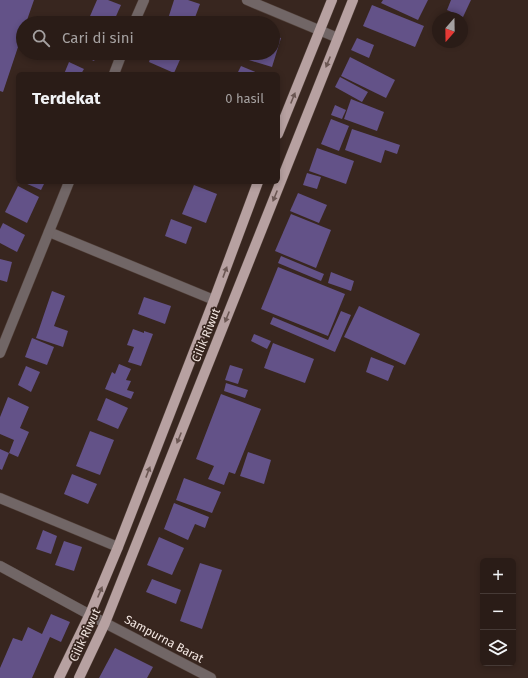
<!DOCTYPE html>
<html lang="id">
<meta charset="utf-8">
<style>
body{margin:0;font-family:"Fira Sans",sans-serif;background:#362924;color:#f1f3f6}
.controls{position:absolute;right:12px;bottom:12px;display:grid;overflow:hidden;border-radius:6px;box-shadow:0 2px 6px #0003}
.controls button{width:36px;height:36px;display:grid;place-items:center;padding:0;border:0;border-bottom:1px solid #463a36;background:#2a1c17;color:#f1f3f6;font:20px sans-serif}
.compass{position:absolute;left:432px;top:12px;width:36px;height:36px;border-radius:50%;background:#2a1c17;box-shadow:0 2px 6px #0003;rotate:200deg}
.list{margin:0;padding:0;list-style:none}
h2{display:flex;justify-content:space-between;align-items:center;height:52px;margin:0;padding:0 16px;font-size:17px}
h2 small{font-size:13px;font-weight:400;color:#a5a1a1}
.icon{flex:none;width:22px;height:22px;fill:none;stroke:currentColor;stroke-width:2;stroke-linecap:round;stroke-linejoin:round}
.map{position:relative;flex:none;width:528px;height:678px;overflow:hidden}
.search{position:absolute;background:#2a1c17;box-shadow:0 2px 6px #0003;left:16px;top:16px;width:264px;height:44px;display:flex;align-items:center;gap:10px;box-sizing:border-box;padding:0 14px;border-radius:22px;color:#a5a1a1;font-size:15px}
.panel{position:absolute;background:#2a1c17;box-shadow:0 2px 6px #0003;left:16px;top:72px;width:264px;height:112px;border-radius:6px}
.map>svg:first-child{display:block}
.building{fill:#635288}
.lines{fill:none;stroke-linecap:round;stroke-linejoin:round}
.minor-casing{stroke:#52413a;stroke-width:11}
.tertiary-casing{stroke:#52413a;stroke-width:11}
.primary-casing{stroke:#52413a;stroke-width:11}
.minor{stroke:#716666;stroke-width:10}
.tertiary{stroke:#716666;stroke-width:10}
.primary{stroke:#b7a1a1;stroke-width:10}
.oneway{fill:#6b5753}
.labels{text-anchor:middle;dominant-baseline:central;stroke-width:3.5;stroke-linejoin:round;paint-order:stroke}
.street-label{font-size:12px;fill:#f3e7e2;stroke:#38261f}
</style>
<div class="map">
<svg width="528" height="678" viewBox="0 0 528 678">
<rect width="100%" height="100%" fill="#38261f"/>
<g class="building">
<polygon points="0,0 34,0 26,23 23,23 23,32 3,92 0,91"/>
<polygon points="97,0 108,0 121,5 113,23 87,23"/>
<polygon points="174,0 188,0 200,4 193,23 170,23 167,22"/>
<polygon points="383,0 428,0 418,20 381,3"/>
<polygon points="451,0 471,0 463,17 447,10"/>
<polygon points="372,5 424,26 415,47 363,26"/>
<polygon points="273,36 281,38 272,67 249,60 251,53 273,53"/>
<polygon points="357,38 374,45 369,58 351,50"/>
<polygon points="77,53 103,53 101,58 97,56 94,61"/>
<polygon points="152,53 183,53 174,73 149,62"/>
<polygon points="350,57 395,80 386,98 341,76"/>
<polygon points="69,62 84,69 81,74 64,74"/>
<polygon points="241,66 260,74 237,74"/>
<polygon points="340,77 368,92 362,102 335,87"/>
<polygon points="351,99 384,112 377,131 344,119"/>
<polygon points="335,105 346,110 342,119 331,115"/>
<polygon points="331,119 349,126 339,151 321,144"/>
<polygon points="352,129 400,145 397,154 385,150 381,163 345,150"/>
<polygon points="317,148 354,161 346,184 309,171"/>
<polygon points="307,173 321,177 317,189 303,185"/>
<polygon points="26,182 45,182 41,190 25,183"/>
<polygon points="194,185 217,194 206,223 182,214"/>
<polygon points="18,186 39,197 27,223 5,212"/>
<polygon points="298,193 327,205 319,223 290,211"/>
<polygon points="291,214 331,230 316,268 275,251"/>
<polygon points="171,219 192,227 186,244 165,236"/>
<polygon points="3,223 25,235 17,252 0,243 0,229"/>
<polygon points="281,256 324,274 321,281 278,263"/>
<polygon points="0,259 12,262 7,282 0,280"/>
<polygon points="278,267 345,294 328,336 261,309"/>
<polygon points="331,272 354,281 351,291 328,283"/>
<polygon points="52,291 65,296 54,326 68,331 63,347 36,338"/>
<polygon points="144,297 171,306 165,324 138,314"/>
<polygon points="359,306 420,334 405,365 344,337"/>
<polygon points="341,311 351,315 335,352 270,324 273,317 328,340"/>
<polygon points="133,329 144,333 144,331 153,334 141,366 128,362 134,347 127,345"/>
<polygon points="254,334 271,341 267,349 251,341"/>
<polygon points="32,338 54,347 47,365 25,357"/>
<polygon points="273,343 314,359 305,383 264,368"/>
<polygon points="371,357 394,366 388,381 366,372"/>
<polygon points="119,364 131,369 126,380 131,381 127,390 134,392 131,399 105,389 112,372 115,374"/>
<polygon points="230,365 243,369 238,384 225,380"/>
<polygon points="26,366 40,372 31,392 18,385"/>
<polygon points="226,383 248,390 245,398 224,391"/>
<polygon points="221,394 261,409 235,474 229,472 224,485 208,479 214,466 196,459"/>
<polygon points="8,397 29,407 20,428 29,432 18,457 9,453 14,440 0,434 0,417"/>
<polygon points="106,398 128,408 118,429 97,420"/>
<polygon points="90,431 114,440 100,475 76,466"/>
<polygon points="0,449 9,453 2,470 0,469"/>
<polygon points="248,452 271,460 264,484 240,476"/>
<polygon points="72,474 97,484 88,504 64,494"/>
<polygon points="184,478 221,492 212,513 176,500"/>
<polygon points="174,503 209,517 205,528 195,524 188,540 164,529"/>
<polygon points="43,530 57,536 51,554 36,549"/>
<polygon points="159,537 184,548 172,575 147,565"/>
<polygon points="64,541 82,547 74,571 55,565"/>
<polygon points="200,563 222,570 202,629 180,621"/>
<polygon points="152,579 181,590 176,604 146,592"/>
<polygon points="51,614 70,622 61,642 50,637 32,678 0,678 0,668 13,638 22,641 28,627 42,634"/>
<polygon points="115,648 153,667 147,678 99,678"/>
</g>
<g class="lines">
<defs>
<g id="minor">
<polyline points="247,0 338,38"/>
<polyline points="134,23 144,0"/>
<polyline points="114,74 122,53"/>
<polyline points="49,232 214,300"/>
<polyline points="0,353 69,182"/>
<polyline points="0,498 118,547"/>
<polyline points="105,623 211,678"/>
</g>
<polyline id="tertiary" points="0,566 105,623"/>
<g id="primary">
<polyline points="278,134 332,0"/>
<polyline points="59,678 90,614 118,547 214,300 258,182"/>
<polyline points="79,678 105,623 353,0"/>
</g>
</defs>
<use href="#minor" class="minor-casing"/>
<use href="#tertiary" class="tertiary-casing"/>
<use href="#primary" class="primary-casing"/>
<use href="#minor" class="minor"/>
<use href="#tertiary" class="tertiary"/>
<use href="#primary" class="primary"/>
</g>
<defs><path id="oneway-solid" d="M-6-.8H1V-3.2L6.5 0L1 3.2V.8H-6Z"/></defs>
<g class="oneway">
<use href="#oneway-solid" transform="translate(328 62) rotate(112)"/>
<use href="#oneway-solid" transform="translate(293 98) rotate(-68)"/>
<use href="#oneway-solid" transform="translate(275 196) rotate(112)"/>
<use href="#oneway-solid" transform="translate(225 272) rotate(-70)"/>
<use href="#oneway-solid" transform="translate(227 317) rotate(112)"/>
<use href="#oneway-solid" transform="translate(179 438) rotate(112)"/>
<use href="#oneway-solid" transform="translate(148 472) rotate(-69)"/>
<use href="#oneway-solid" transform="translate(100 592) rotate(-67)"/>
</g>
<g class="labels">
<g class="street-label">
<text transform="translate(206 335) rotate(-68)">Cilik Riwut</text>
<text transform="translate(85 635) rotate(-65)">Cilik Riwut</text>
<text transform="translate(164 639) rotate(28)">Sampurna Barat</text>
</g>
</g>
</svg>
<div class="controls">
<button>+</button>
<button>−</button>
<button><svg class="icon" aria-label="layers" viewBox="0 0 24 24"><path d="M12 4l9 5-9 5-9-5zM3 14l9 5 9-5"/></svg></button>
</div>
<svg class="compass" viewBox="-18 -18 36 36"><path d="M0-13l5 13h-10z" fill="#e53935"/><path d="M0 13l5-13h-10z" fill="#a5a1a1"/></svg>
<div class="search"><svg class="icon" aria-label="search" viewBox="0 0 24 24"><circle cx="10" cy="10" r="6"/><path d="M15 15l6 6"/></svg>Cari di sini</div>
<section class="panel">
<h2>Terdekat<small>0 hasil</small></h2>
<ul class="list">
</ul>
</section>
</div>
